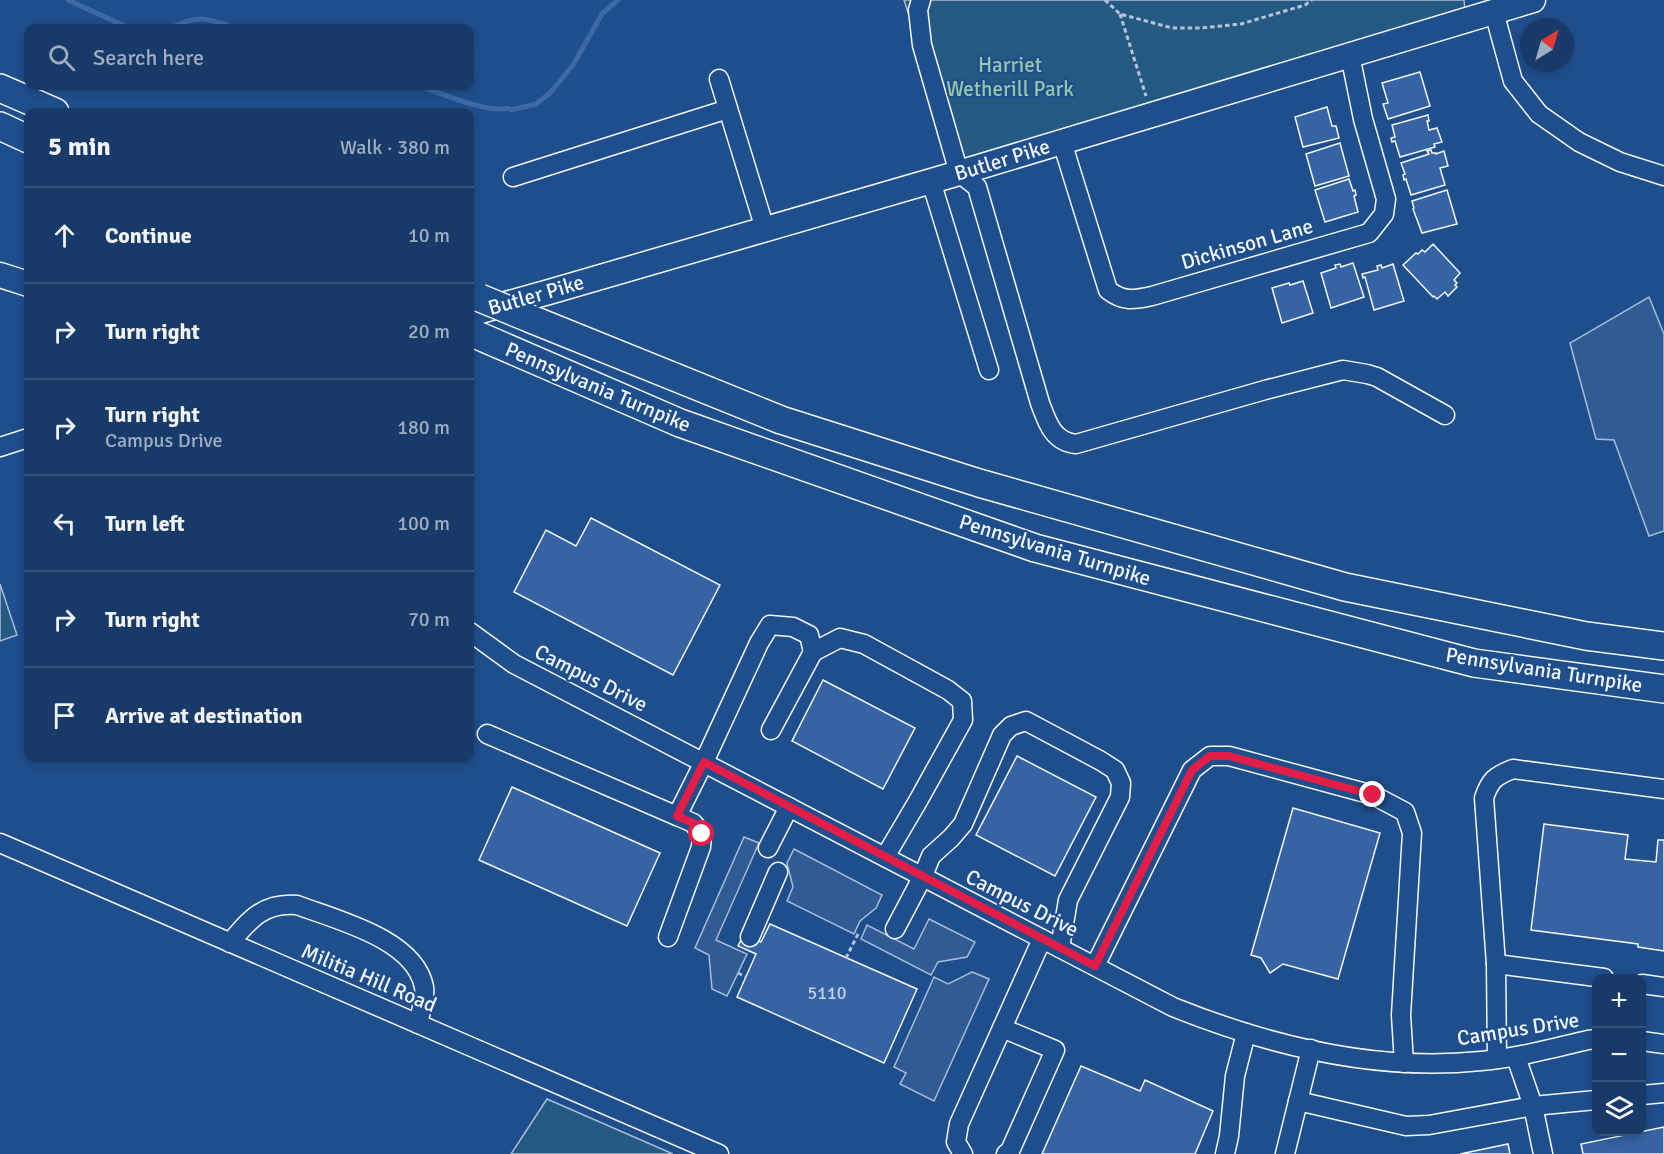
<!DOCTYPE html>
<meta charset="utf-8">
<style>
body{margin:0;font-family:Signika,sans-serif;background:#244571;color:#f1f3f6}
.controls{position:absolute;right:18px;bottom:18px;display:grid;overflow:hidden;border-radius:12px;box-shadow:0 3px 9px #0003}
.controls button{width:54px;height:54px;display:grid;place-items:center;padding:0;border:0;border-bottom:2px solid #36547d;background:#173a69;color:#f1f3f6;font:30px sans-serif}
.compass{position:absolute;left:1520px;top:18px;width:54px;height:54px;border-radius:50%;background:#173a69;box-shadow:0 3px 9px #0003;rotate:37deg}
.stop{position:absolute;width:18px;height:18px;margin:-14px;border:4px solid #e11d48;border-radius:50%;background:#fff}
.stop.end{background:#e11d48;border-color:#fff;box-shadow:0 2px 6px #0008}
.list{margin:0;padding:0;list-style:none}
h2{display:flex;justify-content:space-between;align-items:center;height:78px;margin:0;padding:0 24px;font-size:26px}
h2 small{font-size:20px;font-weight:400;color:#9eadc0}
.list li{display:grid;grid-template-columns:39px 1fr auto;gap:18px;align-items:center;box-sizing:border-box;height:96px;padding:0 24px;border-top:2px solid #36547d}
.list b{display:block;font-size:22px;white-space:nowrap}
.list p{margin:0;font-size:20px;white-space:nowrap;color:#9eadc0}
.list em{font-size:20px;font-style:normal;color:#9eadc0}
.icon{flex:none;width:33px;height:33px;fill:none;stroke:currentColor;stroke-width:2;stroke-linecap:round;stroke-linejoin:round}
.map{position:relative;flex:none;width:1664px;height:1154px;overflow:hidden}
.search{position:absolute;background:#173a69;box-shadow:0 3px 9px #0003;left:24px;top:24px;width:450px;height:66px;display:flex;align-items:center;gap:15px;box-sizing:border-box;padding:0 21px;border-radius:12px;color:#9eadc0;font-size:22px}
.panel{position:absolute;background:#173a69;box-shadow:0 3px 9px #0003;left:24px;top:108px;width:450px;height:654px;border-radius:12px}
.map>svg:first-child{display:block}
.green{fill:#245a82;stroke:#a8bbd7;stroke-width:1.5}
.parking{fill:#305b95;stroke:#a8bbd7;stroke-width:1.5}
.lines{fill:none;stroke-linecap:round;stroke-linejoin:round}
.stream{stroke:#3b69a3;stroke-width:5}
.building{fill:#3563a3;stroke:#f2f6ff;stroke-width:1.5}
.minor-casing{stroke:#f2f6ff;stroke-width:21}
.major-casing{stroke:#f2f6ff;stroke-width:27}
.highway-casing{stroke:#f2f6ff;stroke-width:30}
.path{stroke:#b3c4dc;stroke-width:3;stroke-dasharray:4.5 3;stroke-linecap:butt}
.minor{stroke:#1f4e8c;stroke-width:18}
.major{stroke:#1f4e8c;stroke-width:24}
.highway{stroke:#1f4e8c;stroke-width:27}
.highway-bridge-casing{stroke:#f2f6ff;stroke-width:30;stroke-linecap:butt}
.highway-bridge{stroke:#1f4e8c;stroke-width:27}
.route{stroke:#e11d48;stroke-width:8}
.labels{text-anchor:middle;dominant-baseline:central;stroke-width:4.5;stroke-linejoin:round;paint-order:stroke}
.number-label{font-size:18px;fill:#c3d1e8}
.park-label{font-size:21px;fill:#97c8a6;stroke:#1f4e8c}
.street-label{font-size:21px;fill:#f2f6ff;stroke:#1f4e8c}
</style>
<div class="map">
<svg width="1664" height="1154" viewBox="0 0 1664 1154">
<rect width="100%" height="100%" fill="#1f4e8c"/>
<g class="green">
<polygon points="904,0 1464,0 1466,21 959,173"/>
<polygon points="0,584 17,635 0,641"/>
<polygon points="547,1099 673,1154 511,1154"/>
</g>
<g class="parking">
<polygon points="1649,297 1664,334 1664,531 1649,536 1614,440 1596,439 1570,343"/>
<polygon points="744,837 759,843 716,940 747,954 727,996 712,989 709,955 695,948"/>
<polygon points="794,849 882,895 876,908 860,921 854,934 787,901 793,887 787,863"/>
<polygon points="929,919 975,942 967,957 938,962 931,975 861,939 867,925 914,949"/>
<polygon points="972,972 989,979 934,1101 900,1084 906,1073 894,1067 934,977 948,984"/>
</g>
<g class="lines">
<g class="stream">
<polyline points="68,0 129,28"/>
<path d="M170,28C198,15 206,17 234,28"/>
<path d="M420,86C439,93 490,114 508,108L511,110L536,104L550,93L573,65L602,14L618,0"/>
</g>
</g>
<g class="building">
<polygon points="1420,72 1430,106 1388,119 1383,104 1388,103 1382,83"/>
<polygon points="1327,107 1332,126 1336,126 1339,138 1303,147 1295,117"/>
<polygon points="1428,115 1429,121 1427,121 1429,130 1437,128 1442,142 1434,144 1435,147 1400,157 1395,141 1392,142 1391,138 1395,137 1392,125"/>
<polygon points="1340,143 1349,176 1315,186 1306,154"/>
<polygon points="1431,150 1432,153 1436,153 1436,154 1444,151 1448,166 1440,168 1445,185 1411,195 1406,179 1404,180 1403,175 1405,174 1401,163 1429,154 1427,151"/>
<polygon points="1349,179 1353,191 1355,190 1356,195 1354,196 1358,212 1325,222 1315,190"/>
<polygon points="1447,190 1457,224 1422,233 1413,209 1414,208 1412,201"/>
<polygon points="1433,244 1460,273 1454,280 1457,283 1455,285 1457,287 1448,296 1445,292 1437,299 1434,296 1433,297 1403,265 1416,253 1418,254 1422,250 1425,252"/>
<polygon points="1353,263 1364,297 1331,308 1321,273 1336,268 1335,265 1340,264 1341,267"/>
<polygon points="1393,264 1404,301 1374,310 1365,277 1363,278 1362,274 1378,270 1377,266 1381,265 1382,268"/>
<polygon points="1303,281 1313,313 1282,323 1272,288 1289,283 1290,285"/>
<polygon points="591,518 720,585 673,675 514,592 546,530 576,546"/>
<polygon points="823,680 915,728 883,789 792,741"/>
<polygon points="1017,756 1096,797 1055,876 976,835"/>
<polygon points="512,787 660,853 627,926 479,860"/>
<polygon points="1293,808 1380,833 1338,979 1283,964 1270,973 1261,958 1251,955"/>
<polygon points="1544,824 1628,835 1625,859 1656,862 1658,840 1664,840 1664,951 1638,947 1638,944 1531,930"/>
<polygon points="770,924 917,989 884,1063 737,997 756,954 738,946 744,934 761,942"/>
<polygon points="1081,1066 1140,1091 1145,1080 1213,1111 1195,1154 1042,1154"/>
<polygon points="1664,1127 1664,1154 1583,1154 1581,1144"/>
<polygon points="1508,1144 1510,1154 1460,1154"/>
</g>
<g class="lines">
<defs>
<g id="minor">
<path d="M921,0L918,10L922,45L959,173L977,187L1040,403C1047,422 1053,442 1076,444L1265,390L1343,370L1367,374L1377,377L1445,415"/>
<polyline points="1494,12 1513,81 1539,114 1579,142 1620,162 1664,176"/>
<polyline points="719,79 765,229"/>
<path d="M1062,142L1108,290C1123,302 1134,300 1152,296L1369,233L1384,214L1386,199L1363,119L1350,55"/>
<polyline points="513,177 728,109"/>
<polyline points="931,181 989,370"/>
<polyline points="0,447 28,438"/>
<path d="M470,632L514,664L1173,1007C1270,1046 1376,1072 1481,1061C1517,1058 1553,1048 1588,1040L1596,1039"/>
<polyline points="771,730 813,652"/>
<polyline points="487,734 677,816 704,762 759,643 770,625 793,627 809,635 813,652 840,638 864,644 948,690 962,701 963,720 918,801 885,857"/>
<polyline points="0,843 719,1154"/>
<polyline points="768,848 789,807"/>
<polyline points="895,929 923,876 931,856 951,838 963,824 1002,735 1011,726 1026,721 1101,761 1115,770 1121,783 1120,797 1068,900 1060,948"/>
<polyline points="668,937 701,847 702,834 693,823 677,816"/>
<polyline points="750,937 778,872"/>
<path d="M230,943C250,919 264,902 297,905C337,920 415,939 424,987C426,998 420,1013 418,1024"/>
<polyline points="1496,964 1604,978"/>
<polyline points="1095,966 1192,770 1210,756 1229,756 1373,795 1405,812 1412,833 1401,1015 1404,1063"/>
<polyline points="1642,984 1664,987"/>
<polyline points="1002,1028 1055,1050 1010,1151 1006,1154"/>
<polyline points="1642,1041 1664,1044"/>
<polyline points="1516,1057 1533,1106 1543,1154"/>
<path d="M1497,1059L1496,964L1484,798C1490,780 1495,776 1513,769L1664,789"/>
<polyline points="1642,1095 1664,1093"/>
<polyline points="1298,1101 1406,1126 1429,1125 1533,1106 1596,1100"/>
<polyline points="963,1154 956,1142 959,1124 1042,939"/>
<polyline points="1225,1154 1229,1136 1235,1076 1246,1033"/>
<polyline points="1285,1154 1311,1049"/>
</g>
<g id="major">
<polyline points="0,275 28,284"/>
<polyline points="470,314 549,292 959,173 1533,0"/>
</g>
<g id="highway">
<polyline points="0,88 55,112"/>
<polyline points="0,126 28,139"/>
<polyline points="531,319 781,420 979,483 1345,587 1586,636 1664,646"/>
<polyline points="470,332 680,423 1035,548 1474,663 1664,689"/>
</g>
</defs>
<use href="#minor" class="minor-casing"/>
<use href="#major" class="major-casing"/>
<use href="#highway" class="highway-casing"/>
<g class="path">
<polyline points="1105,0 1120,14 1172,28 1201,28 1241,24 1305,5 1312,0"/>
<polyline points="1120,14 1146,96"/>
<polyline points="846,958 859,932"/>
<polyline points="738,973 746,977"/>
</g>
<use href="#minor" class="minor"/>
<use href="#major" class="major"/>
<use href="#highway" class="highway"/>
<defs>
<polyline id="highway-bridge" points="480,298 531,319"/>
</defs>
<use href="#highway-bridge" class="highway-bridge-casing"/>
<use href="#highway-bridge" class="highway-bridge"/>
</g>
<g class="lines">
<polyline class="route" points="702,834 693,823 677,816 704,762 1095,966 1192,770 1210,756 1229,756 1373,795"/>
</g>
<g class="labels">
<g class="number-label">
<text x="827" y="993">5110</text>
</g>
<g class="park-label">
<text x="1010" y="65">Harriet<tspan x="1010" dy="24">Wetherill Park</tspan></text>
</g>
<g class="street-label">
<text transform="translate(1002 160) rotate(-17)">Butler Pike</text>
<text transform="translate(1247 244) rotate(-16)">Dickinson Lane</text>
<text transform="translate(536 295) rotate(-16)">Butler Pike</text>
<text transform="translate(598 387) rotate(23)">Pennsylvania Turnpike</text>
<text transform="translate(1055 550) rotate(17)">Pennsylvania Turnpike</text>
<text transform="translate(1544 670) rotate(9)">Pennsylvania Turnpike</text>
<text transform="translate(591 678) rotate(27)">Campus Drive</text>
<text transform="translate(1022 903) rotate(27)">Campus Drive</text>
<text transform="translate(369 978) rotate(23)">Militia Hill Road</text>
<text transform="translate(1518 1029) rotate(-9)">Campus Drive</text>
</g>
</g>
</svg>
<div class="controls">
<button>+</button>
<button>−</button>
<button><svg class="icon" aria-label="layers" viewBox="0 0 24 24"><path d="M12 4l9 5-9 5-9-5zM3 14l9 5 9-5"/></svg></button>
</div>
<svg class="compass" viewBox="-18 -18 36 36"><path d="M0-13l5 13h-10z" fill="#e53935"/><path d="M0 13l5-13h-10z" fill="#9eadc0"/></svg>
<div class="stop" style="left:702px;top:834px"></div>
<div class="stop end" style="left:1373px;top:795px"></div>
<div class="search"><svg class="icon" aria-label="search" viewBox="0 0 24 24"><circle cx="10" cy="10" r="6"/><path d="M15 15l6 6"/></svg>Search here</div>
<section class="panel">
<h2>5 min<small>Walk · 380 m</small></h2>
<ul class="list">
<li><svg class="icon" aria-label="ahead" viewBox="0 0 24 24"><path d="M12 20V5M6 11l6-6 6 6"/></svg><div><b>Continue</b></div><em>10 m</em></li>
<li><svg class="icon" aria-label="right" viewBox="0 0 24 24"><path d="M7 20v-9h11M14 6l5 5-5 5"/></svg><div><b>Turn right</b></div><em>20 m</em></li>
<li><svg class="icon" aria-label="right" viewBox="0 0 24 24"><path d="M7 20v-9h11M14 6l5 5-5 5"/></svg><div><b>Turn right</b><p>Campus Drive</p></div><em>180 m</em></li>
<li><svg class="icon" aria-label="left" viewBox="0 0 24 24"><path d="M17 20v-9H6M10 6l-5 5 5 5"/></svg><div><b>Turn left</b></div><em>100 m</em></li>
<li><svg class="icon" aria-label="right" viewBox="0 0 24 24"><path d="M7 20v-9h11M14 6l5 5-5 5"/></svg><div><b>Turn right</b></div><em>70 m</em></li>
<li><svg class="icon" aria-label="arrive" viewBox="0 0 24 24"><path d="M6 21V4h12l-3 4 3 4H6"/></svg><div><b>Arrive at destination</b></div></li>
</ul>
</section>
</div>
